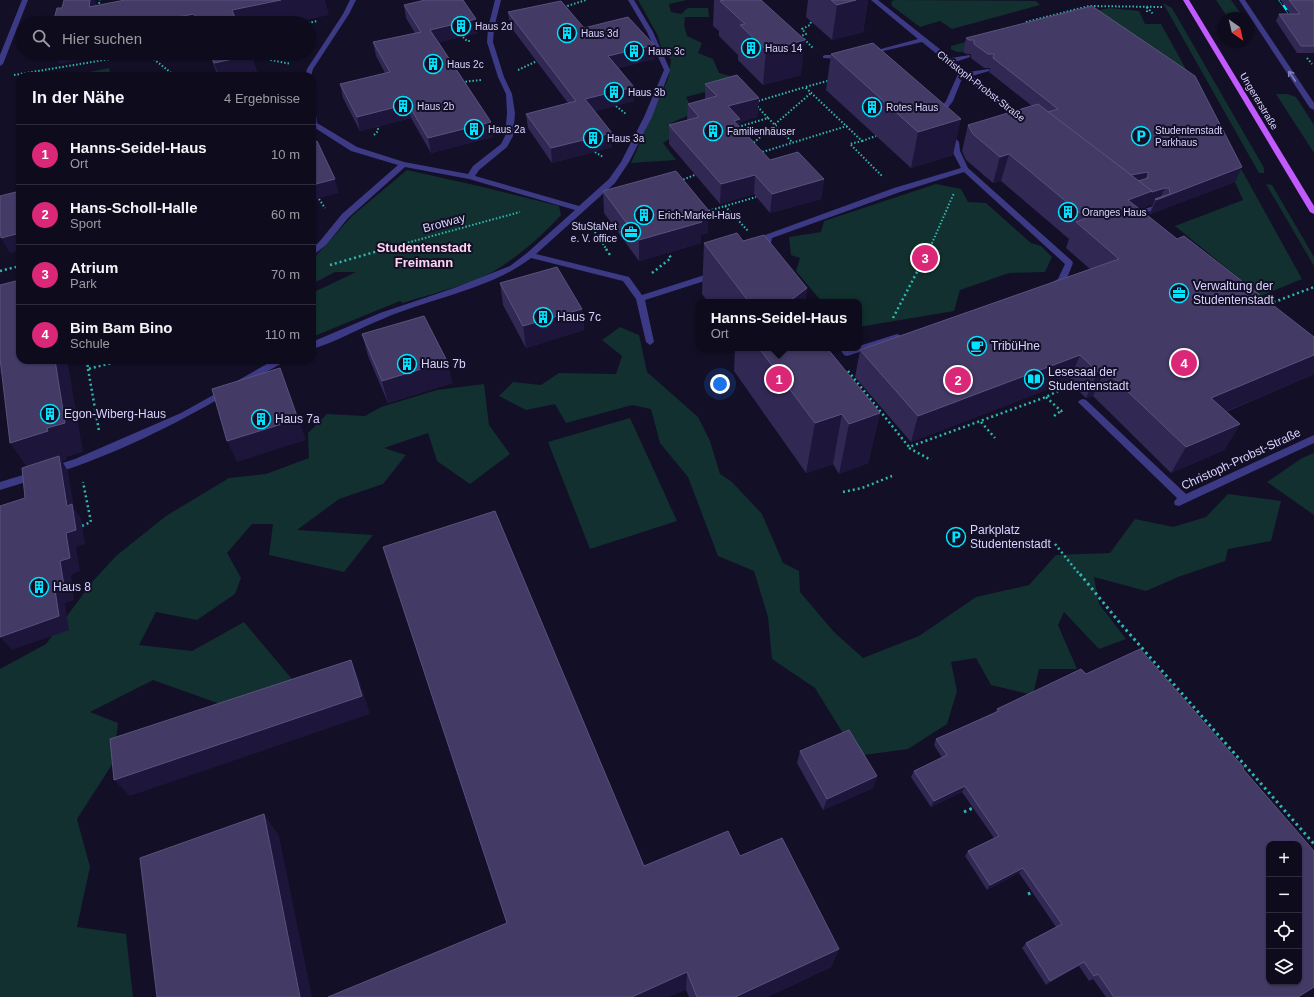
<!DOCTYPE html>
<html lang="de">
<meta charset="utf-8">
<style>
body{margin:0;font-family:Helvetica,sans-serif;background:#171425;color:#f1f3f6}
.controls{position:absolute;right:12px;bottom:12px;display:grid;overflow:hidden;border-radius:8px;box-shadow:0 1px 3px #0004}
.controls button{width:36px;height:36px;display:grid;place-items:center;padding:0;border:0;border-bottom:1px solid #2e2b3b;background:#0e0b1c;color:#f1f3f6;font:20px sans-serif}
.compass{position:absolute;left:1218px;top:12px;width:36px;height:36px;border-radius:50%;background:#0e0b1c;box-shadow:0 1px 3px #0004;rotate:146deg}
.you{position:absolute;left:720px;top:384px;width:14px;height:14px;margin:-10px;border:3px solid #fff;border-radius:50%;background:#1a73e8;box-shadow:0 0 0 6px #1a73e833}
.badge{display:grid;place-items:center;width:26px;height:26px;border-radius:50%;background:#db2777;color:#fff;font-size:13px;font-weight:700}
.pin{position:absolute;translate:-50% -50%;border:2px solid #fff;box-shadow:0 1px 4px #0006}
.popup{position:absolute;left:696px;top:299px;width:166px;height:52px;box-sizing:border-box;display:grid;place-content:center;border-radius:8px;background:#0e0b1c;filter:drop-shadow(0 1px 3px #0005);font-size:13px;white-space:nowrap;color:#9b9ba3}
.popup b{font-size:15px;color:#f1f3f6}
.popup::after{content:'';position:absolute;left:50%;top:100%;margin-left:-8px;border:8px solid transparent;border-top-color:#0e0b1c}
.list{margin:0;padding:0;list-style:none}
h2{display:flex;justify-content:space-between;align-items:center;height:52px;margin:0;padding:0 16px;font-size:17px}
h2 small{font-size:13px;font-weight:400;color:#9b9ba3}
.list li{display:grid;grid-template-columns:26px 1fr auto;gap:12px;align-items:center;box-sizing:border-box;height:60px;padding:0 16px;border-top:1px solid #2e2b3b}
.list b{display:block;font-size:15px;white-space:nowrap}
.list p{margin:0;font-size:13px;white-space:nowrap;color:#9b9ba3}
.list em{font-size:13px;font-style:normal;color:#9b9ba3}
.icon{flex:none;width:22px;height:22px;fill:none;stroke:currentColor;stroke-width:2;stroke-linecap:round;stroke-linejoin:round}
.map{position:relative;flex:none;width:1314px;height:997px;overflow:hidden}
.search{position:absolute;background:#0e0b1c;box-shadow:0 1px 3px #0004;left:16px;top:16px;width:300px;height:44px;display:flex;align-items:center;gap:10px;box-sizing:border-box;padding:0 14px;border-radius:22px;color:#9b9ba3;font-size:15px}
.panel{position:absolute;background:#0e0b1c;box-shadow:0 1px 3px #0004;left:16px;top:72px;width:300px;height:292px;border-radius:12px}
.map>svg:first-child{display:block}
.green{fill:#12302f}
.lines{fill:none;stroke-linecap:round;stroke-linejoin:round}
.path-far2{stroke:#2fb8b0;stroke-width:2;stroke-dasharray:1.5 2;stroke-linecap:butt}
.path-far1{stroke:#2fb8b0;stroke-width:2.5;stroke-dasharray:2 3;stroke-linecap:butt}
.path{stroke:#2fb8b0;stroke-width:3;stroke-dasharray:2.5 3.5;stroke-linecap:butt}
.minor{fill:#3d3a85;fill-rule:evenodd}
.major{fill:#c25bff;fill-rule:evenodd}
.rail-casing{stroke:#00e5ff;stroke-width:3}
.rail{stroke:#130f26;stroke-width:2;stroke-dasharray:6;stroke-linecap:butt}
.wall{fill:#312854}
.shaded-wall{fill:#1d163a}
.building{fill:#433a66;stroke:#5a527e;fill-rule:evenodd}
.oneway{stroke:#837fbc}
.labels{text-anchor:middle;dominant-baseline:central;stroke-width:4;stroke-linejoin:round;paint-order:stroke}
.far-poi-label{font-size:10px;fill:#d9d4ff;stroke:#130f26;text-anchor:start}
.far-street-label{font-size:10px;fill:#d9d4ff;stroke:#130f26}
.street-label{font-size:12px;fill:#d9d4ff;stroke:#130f26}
.poi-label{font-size:12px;fill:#d9d4ff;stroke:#130f26;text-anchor:start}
.neighbourhood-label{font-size:13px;font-weight:bold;fill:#ffd6f0;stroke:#130f26}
</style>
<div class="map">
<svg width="1314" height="997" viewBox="0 0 1314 997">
<rect width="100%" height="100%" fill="#130f26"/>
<g class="green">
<polygon points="638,0 687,0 669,4 671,12 681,14 688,8 708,8 709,17 685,17 684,25 687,36 702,43 698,53 713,59 719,73 741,79 733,93 716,89 686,97 694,113 671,123 677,134 663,143 676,160 631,163 668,79 671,60 661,47 658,36"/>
<polygon points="894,0 1036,1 1040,5 952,29 940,21 920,27 892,6 891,2"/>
<polygon points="1216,0 1231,0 1244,18 1228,18"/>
<polygon points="1163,3 1172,8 1264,168 1264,173 1259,173"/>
<polygon points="1110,8 1139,11 1145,24 1161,24 1302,279 1261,296 1175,226 1243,200 1235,182 1087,20 962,52 957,52 951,49 951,46 1047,20"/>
<polygon points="109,68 111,76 70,76"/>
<polygon points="1276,94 1287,94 1296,97 1314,125 1314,153"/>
<path d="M407,170L483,187L559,206L561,215C542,236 520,255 496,270C472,284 431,294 403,303L361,275L400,301L312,337V293L356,272H335L312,284V260L352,216Z"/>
<polygon points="936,184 961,189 968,202 986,203 1031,243 1041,246 1052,257 1045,272 1009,273 960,290 954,311 859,327 859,302 822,302 796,271 800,258 791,255 789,237 821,232 824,221"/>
<polygon points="1266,184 1272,185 1314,257 1314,266"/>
<polygon points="620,327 639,335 647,372 698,417 710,441 720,474 732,482 762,514 783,563 799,571 800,592 834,632 863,658 919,636 976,597 1029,585 1056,555 1110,553 1135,519 1173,527 1206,517 1228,494 1281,501 1271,541 1228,549 1225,561 1178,577 1146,591 1094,577 1099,604 1126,639 1099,649 1064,612 1058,625 1077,669 1039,669 1033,695 991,685 976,658 951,662 957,691 947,724 908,749 857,756 815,688 772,659 768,617 754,571 718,556 688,477 660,443 651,409 632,405 566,423 555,404 526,410 499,396 513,382 541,385 559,373 616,374 622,356 602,340"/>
<polygon points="484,384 489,425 510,454 470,484 437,461 428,433 384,448 406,455 383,484 339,499 297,530 373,535 344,572 269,555 273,524 252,524 227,553 241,578 235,594 197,620 156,612 139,645 192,651 244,622 292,679 237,710 153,680 90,712 118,723 113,763 77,819 90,867 77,927 126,934 133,997 0,997 0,669 46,644 93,581 116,556 166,516 229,478 266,474 309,458 308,433 327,414 365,416 381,407 437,390"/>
<polygon points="630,418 677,521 590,549 548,442"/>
<polygon points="1314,453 1314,515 1267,482 1302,458"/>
</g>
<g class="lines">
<g class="path-far2">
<polyline points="98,7 100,0"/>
<polyline points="564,7 586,0"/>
<polyline points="1147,7 1153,14"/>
<polyline points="1147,7 1147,14"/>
<polyline points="1026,22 1089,6 1162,7"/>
<polyline points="308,23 317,21"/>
<polyline points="463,37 467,41 471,41"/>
<polyline points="799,37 806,34 802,29 810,25 811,22"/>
<polyline points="804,39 813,48"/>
<polyline points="268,53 271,60 291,64"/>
<polyline points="1307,58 1312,64"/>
<polyline points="518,70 539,60"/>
<polyline points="14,75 146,53 175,76"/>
<polyline points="831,80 805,87 862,141 850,144 882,176"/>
<polyline points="462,82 481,80"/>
<polyline points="755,102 805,87"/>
<polyline points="616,106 626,114"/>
<polyline points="768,118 792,142"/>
<polyline points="738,127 768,118 756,105"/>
<polyline points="374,135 378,131 378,126"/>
<polyline points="862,141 876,136"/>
<polyline points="751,145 811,93"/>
<polyline points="595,152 603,157"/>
<polyline points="759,153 847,126"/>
<polyline points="680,181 697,174"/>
<polyline points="319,199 325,208"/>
<polyline points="725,206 756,197"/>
<polyline points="705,212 725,206 748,231"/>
<polyline points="591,226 607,250"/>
<polyline points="381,250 520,212"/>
<polyline points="929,250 954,193"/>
</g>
<g class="path-far1">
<polyline points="606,249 610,255"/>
<polyline points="330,265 385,249"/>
<polyline points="0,271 20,266"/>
<polyline points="652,273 671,258 668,253"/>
<polyline points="1269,304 1314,287"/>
<polyline points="893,318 929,249"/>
<polyline points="87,360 88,369 124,360"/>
<polyline points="88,369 99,431"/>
<polyline points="848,371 909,447 1046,397 1070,385"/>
<polyline points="1046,397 1061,411 1064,410"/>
<polyline points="1054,416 1061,411"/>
<polyline points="981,422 995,438"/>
<polyline points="909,448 931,460"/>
<polyline points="843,492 862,488 892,476"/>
<polyline points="82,526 91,522 83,482"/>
<polyline points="1055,544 1080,575"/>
</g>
<g class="path">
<polyline points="1080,574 1120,623 1314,844"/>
<polyline points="964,812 975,807"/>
<polyline points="1028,894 1035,891"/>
</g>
<g class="minor">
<polygon points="22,0 28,0 3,64 0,66 0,55"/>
<polygon points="350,0 356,0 349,14 313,69 311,76 305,76 307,69 343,14"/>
<path d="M495,0H501L494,28L493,42L504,77L512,94L515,113L513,136L507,147L479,170L475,176L579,206L609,179L621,162L644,117L664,70L647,32L628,0H634L653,32L670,70L652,117L629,162L615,183L536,254L629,277L642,295L711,273L714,272L718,275L717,277L645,300L654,342L650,345L646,342L636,299L623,281L531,258C491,289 432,298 385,318C361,327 337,342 312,349V342L380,313L454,288L510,266L527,253L575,210L469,179L405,167L348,218L326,245L312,256V249L320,241L342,214L398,165L351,151L312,126V113L316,115L317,123L357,147L404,162L468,174L473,166L501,144L505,136L507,113L506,94L498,77L487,42L488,28Z"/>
<polygon points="871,0 878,0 951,58 970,55 970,57 955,62 968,72 989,69 989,71 972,76 1026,118 1026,122 1020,122 963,76 953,101 941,117 935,117 934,115 946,101 959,72 922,42 866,55 866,53 918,39"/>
<polygon points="1239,0 1245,0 1314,103 1314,110 1310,108"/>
<polygon points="825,55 844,55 847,57 844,59 823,58 823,56"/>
<polygon points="944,132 950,132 959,142 960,151 968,168 1072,261 1073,263 1065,283 1051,288 1048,287 1047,285 1058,279 1065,264 964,172 900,192 772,238 769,252 768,254 762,254 761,252 765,235 894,188 961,168 952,151 951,143 944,136"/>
<polygon points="1159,204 1163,206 1162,208 1140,214 1136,212"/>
<polygon points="897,334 900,335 901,337 900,339 847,356 844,355 839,348 849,349 859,348 859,346"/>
<polygon points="274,360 285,360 284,362 243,385 237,385 235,383 237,381"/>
<path d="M226,388L229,389L231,391L229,393C174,425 114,455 53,474L50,473L48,470L50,467L75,459L181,413Z"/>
<polygon points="1083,399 1086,400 1186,494 1314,435 1314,443 1179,506 1175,505 1174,502 1177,498 1080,404 1078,402 1080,400"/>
<polygon points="36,471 39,472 41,475 39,478 0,490 0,482"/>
</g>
<polygon class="major" points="1183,0 1189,0 1314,206 1314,214 1310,212"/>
<defs>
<polyline id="rail" points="1280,0 1296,23"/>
</defs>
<use href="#rail" class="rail-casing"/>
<use href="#rail" class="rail"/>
</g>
<g class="wall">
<polygon points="714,0 761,0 801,75 763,85 738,60 738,55 719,36 719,31 713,26"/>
<polygon points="808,0 868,0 863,32 832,40 806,17"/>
<polygon points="1281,0 1314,0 1314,53 1297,53 1276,21 1279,14 1291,14"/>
<polygon points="404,5 478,33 439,42 491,122 493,137 431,153 411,118 360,131 343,98 340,84 385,73 376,56 373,42 415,33 406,18"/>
<polygon points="1092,6 1235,182 1150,214 1149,214 1153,204 1146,206 1143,212 1177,239 1314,337 1314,372 1312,375 1226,412 1240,424 1224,450 1171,473 1093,396 1086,398 1069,381 911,442 855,377 860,350 1090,269 1066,248 1069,239 1001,181 993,183 966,160 962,151 968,125 1032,106 989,72 990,68 984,68 971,58 971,54 966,54 963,52 966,38"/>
<polygon points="508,12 584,28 654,45 654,59 618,68 634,101 595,111 612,147 552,163 528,128 526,114 568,103 510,26"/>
<polygon points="209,53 251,53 258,76 218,76"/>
<polygon points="831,54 953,155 911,168 826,90"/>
<polygon points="705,84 759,98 757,117 740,122 740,127 770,160 824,179 821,199 770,213 754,194 720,204 669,144 669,125 687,120 688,104 705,100"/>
<polygon points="603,191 708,233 701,235 701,243 639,261 604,213"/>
<polygon points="743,241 807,288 805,302 708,302 702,294 704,243"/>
<polygon points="500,283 582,309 584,330 526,348 503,305"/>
<polygon points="362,334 447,361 452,383 388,403 368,356"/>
<polygon points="735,348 827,348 880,413 868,463 839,474 833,464 806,473 734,371"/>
<polygon points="1086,674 1243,769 1298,997 1106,997 1093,979 1089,981 1079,966 1046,985 1022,948 1026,943 1056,927 1019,873 987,890 965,856 968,851 994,838 962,792 931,807 911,777 914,771 942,758 934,745 936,739 995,712 997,709"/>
<polygon points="800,751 877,776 873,788 823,810 797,763"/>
<polygon points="740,856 839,949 831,967 767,997 689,997 686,990 644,866"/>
</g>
<g class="shaded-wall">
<polygon points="90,0 95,0 101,15 89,7"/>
<polygon points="281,0 325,0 329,15 293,23 236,23 232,10"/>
<polygon points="856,0 868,0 863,32 832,40 837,5"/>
<polygon points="194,14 198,23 146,23"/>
<polygon points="476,19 478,33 433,44 430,30"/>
<polygon points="805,40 801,75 763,85 766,50"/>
<polygon points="654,45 654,59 608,70 608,56"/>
<polygon points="55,53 117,53 60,64"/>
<polygon points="252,55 258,76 219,76 214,63"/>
<polygon points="634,87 634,101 586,114 585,99"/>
<polygon points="759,98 757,117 740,122 739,138 728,106"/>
<polygon points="408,104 411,118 360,131 357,117"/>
<polygon points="961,119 953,155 911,168 918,132"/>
<polygon points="491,122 493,137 431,153 428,138"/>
<polygon points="612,133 612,147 552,163 551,148"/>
<polygon points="1009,154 1001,181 993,183 1000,157"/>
<polygon points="1242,167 1235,182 1150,214 1156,200 1155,199 1153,204 1146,206 1141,218 1128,200 1152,191 1165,188 1160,198"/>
<polygon points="1148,172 1142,187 1126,176"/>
<polygon points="755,175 754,194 720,204 721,184"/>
<polygon points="335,179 339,193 312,200 312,185"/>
<polygon points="824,179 821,199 770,213 772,194"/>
<polygon points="709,211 708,233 701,235 701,243 639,261 639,240 696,215"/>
<polygon points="20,233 20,250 10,253 1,238"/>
<polygon points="807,288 805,302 790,302 790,301"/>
<polygon points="582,309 584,330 526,348 523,326"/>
<polygon points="0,344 17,370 0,374"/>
<polygon points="1080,355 1069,381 911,442 918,416"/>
<polygon points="1314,355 1314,372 1312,375 1196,424 1211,398"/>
<polygon points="55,360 83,360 68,364 83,452 66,457 66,460 62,461 68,471 74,508 81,518 85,544 76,547 80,571 71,575 74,600 65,603 69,630 12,650 0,637 30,471 10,443"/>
<polygon points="447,361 452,383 388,403 382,381"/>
<polygon points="280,368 306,440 237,462 227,441"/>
<polygon points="1105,370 1093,396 1086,398 1098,372"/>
<polygon points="880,413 868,463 839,474 849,424"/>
<polygon points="842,414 833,464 806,473 815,423"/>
<polygon points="1240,424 1224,450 1171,473 1186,447"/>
<polygon points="351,660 359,679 370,714 130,796 114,780"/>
<polygon points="877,776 873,788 823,810 827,799"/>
<polygon points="965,786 962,792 931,807 934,801"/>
<polygon points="264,814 279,836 312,997 300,997"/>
<polygon points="1023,868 1019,873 987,890 990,885"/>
<polygon points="839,949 831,967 767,997 735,997"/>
<polygon points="1084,962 1079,966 1046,985 1050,981"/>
<polygon points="687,972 686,990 669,997 632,997"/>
</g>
<g class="building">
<polygon points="64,0 90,0 89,7 125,0 281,0 232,10 237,23 198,23 194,14 146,23 53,23 57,8 62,8"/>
<polygon points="425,0 463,0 476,19 430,30 491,122 428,138 408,104 357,117 340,84 390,72 373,42 421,32 404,5"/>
<polygon points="725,0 761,0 805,40 766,50 740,25 745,24 720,1"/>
<polygon points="831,0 856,0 837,5"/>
<polygon points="1289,0 1314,0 1314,46 1301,46 1279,14 1300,14"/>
<polygon points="561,1 584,28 628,17 654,45 608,56 634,87 585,99 612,133 551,148 526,114 576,101 508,12"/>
<polygon points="1092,6 1195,76 1242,167 1156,200 1155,199 1170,194 1169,188 1165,188 1152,192 1138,181 1148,178 1148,172 1131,175 1048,112 1058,109 993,58 994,54 988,54 974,44 974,40 969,40 966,38"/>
<polygon points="873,43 961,119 918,132 831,54"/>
<polygon points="210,53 251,53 252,55 214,63"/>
<polygon points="737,75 759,98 728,106 740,119 734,121 770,160 798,152 824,179 772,194 755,175 721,184 669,125 699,117 688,104 717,96 705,84"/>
<polygon points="1038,104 1152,191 1128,200 1177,239 1184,236 1314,337 1314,355 1211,398 1240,424 1186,447 1105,370 1098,372 1080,355 918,416 860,350 1119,259 1076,222 1086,218 1009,154 1000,157 973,134 968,125"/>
<polygon points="317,141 335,179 312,185 312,143"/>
<polygon points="676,171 709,211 696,215 702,222 639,240 603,191"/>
<polygon points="20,191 20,233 1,238 0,230 0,196"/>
<polygon points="737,233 743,241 764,235 807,288 790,301 790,302 749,302 704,243"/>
<polygon points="557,267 582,309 523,326 500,283"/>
<polygon points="20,280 20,360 55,360 65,423 47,428 48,431 10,443 0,358 0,285"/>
<polygon points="424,316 447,361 382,381 362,334"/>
<polygon points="759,348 827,348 880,413 849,424 842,414 815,423"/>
<polygon points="280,368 298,419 227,441 212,389"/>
<polygon points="59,456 67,506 72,504 76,530 66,533 70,558 60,561 64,586 55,590 59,616 0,637 0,506 25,498 22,468"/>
<polygon points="495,511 644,866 728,831 740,856 782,838 839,949 735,997 697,997 687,972 632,997 328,997 507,923 383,547"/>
<path d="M1140,649L1244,768L1243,769L1314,851V987L1298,997H1114L1098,974L1094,976L1084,962L1050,981L1026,943L1062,924L1023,868L990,885L968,851L999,836L965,786L934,801L914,771L947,755L936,739L999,711L997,709L1081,669L1086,674ZM1269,844H1299V982H1269Z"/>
<polygon points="351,660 362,696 114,780 110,739"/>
<polygon points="849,730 877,776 827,799 800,751"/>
<polygon points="264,814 300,997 157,997 140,858"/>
</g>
<defs><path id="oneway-shaft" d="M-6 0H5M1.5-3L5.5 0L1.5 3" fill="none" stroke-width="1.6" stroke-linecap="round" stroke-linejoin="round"/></defs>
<use class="oneway" href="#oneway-shaft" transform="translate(1292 76) rotate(-124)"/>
<defs>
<symbol id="building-ring" viewBox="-11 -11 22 22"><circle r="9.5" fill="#130f26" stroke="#00e5ff" stroke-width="1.5"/><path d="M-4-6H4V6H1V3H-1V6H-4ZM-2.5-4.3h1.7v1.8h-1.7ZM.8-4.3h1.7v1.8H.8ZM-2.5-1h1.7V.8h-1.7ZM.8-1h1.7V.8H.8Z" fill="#00e5ff"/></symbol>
<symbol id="parking-ring" viewBox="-11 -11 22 22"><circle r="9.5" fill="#130f26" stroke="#00e5ff" stroke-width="1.5"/><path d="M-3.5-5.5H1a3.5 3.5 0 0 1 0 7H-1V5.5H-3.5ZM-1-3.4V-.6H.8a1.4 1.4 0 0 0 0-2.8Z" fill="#00e5ff"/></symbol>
<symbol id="office-ring" viewBox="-11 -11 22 22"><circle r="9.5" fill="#130f26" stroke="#00e5ff" stroke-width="1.5"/><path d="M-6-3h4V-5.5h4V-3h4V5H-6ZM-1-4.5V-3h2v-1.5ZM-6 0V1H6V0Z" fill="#00e5ff"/></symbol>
<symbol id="cafe-ring" viewBox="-11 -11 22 22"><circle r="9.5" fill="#130f26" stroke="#00e5ff" stroke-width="1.5"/><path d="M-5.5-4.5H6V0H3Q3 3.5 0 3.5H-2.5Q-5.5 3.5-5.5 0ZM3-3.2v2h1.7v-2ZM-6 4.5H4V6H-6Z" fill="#00e5ff"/></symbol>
<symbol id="library-ring" viewBox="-11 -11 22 22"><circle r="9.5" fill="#130f26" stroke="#00e5ff" stroke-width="1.5"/><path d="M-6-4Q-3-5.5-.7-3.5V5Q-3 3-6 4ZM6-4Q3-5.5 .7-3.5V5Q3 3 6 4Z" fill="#00e5ff"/></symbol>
</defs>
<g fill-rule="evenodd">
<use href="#building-ring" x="450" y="15" width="22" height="22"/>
<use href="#building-ring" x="556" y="22" width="22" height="22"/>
<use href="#building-ring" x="740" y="37" width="22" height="22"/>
<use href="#building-ring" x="623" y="40" width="22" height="22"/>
<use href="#building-ring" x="422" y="53" width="22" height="22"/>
<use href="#building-ring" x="603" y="81" width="22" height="22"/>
<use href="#building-ring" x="392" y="95" width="22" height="22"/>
<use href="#building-ring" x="861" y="96" width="22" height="22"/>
<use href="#building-ring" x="463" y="118" width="22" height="22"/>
<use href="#building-ring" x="702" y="120" width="22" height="22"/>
<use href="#parking-ring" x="1130" y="125" width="22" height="22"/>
<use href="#building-ring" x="582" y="127" width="22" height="22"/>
<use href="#building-ring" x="1057" y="201" width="22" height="22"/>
<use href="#building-ring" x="633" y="204" width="22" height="22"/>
<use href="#office-ring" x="620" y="221" width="22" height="22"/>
<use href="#office-ring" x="1168" y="282" width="22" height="22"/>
<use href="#building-ring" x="532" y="306" width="22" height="22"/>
<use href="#cafe-ring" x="966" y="335" width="22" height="22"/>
<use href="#building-ring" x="396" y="353" width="22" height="22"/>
<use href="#library-ring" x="1023" y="368" width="22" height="22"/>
<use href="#building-ring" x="39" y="403" width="22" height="22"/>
<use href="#building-ring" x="250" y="408" width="22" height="22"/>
<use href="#parking-ring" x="945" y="526" width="22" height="22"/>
<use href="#building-ring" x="28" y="576" width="22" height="22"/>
</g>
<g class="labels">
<g class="far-poi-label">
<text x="475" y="26">Haus 2d</text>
<text x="581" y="33">Haus 3d</text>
<text x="765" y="48">Haus 14</text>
<text x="648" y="51">Haus 3c</text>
<text x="447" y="64">Haus 2c</text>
<text x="628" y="92">Haus 3b</text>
<text x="417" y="106">Haus 2b</text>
<text x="886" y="107">Rotes Haus</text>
<text x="488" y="129">Haus 2a</text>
<text x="1155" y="130">Studentenstadt<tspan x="1155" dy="12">Parkhaus</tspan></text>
<text x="727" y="131">Familienhäuser</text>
<text x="607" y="138">Haus 3a</text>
<text x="1082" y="212">Oranges Haus</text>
<text x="658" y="215">Erich-Markel-Haus</text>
<text x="617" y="226" text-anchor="end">StuStaNet<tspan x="617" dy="12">e. V. office</tspan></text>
</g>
<g class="far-street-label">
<text transform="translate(981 86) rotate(38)">Christoph-Probst-Straße</text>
<text transform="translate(1259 101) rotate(59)">Ungererstraße</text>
</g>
<g class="street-label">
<text transform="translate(444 223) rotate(-15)">Brotway</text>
<text transform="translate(1241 459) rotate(-25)">Christoph-Probst-Straße</text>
</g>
<g class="poi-label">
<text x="1193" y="286">Verwaltung der<tspan x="1193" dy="14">Studentenstadt</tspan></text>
<text x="557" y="317">Haus 7c</text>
<text x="991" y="346">TribüHne</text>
<text x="421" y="364">Haus 7b</text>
<text x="1048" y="372">Lesesaal der<tspan x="1048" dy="14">Studentenstadt</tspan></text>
<text x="64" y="414">Egon-Wiberg-Haus</text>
<text x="275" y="419">Haus 7a</text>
<text x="970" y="530">Parkplatz<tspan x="970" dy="14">Studentenstadt</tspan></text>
<text x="53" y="587">Haus 8</text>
</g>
<g class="neighbourhood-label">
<text x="424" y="247">Studentenstadt<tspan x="424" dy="15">Freimann</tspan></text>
</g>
</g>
</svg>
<div class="controls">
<button>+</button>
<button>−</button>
<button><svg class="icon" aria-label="locate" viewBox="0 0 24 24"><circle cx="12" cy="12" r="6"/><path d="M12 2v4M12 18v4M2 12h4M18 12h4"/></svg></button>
<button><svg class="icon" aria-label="layers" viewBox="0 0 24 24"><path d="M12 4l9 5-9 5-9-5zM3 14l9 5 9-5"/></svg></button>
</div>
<svg class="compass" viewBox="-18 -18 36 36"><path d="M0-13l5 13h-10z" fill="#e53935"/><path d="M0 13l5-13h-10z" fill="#9b9ba3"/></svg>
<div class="you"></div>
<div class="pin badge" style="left:779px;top:379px">1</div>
<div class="popup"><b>Hanns-Seidel-Haus</b>Ort</div>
<div class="pin badge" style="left:958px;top:380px">2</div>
<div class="pin badge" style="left:925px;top:258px">3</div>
<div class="pin badge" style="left:1184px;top:363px">4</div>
<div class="search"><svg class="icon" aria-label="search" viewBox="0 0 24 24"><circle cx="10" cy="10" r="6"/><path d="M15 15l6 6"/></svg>Hier suchen</div>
<section class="panel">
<h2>In der Nähe<small>4 Ergebnisse</small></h2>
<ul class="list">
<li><span class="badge">1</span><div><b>Hanns-Seidel-Haus</b><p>Ort</p></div><em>10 m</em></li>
<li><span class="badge">2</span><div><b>Hans-Scholl-Halle</b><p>Sport</p></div><em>60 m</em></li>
<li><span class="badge">3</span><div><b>Atrium</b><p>Park</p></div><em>70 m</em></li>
<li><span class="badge">4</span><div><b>Bim Bam Bino</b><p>Schule</p></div><em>110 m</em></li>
</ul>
</section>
</div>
